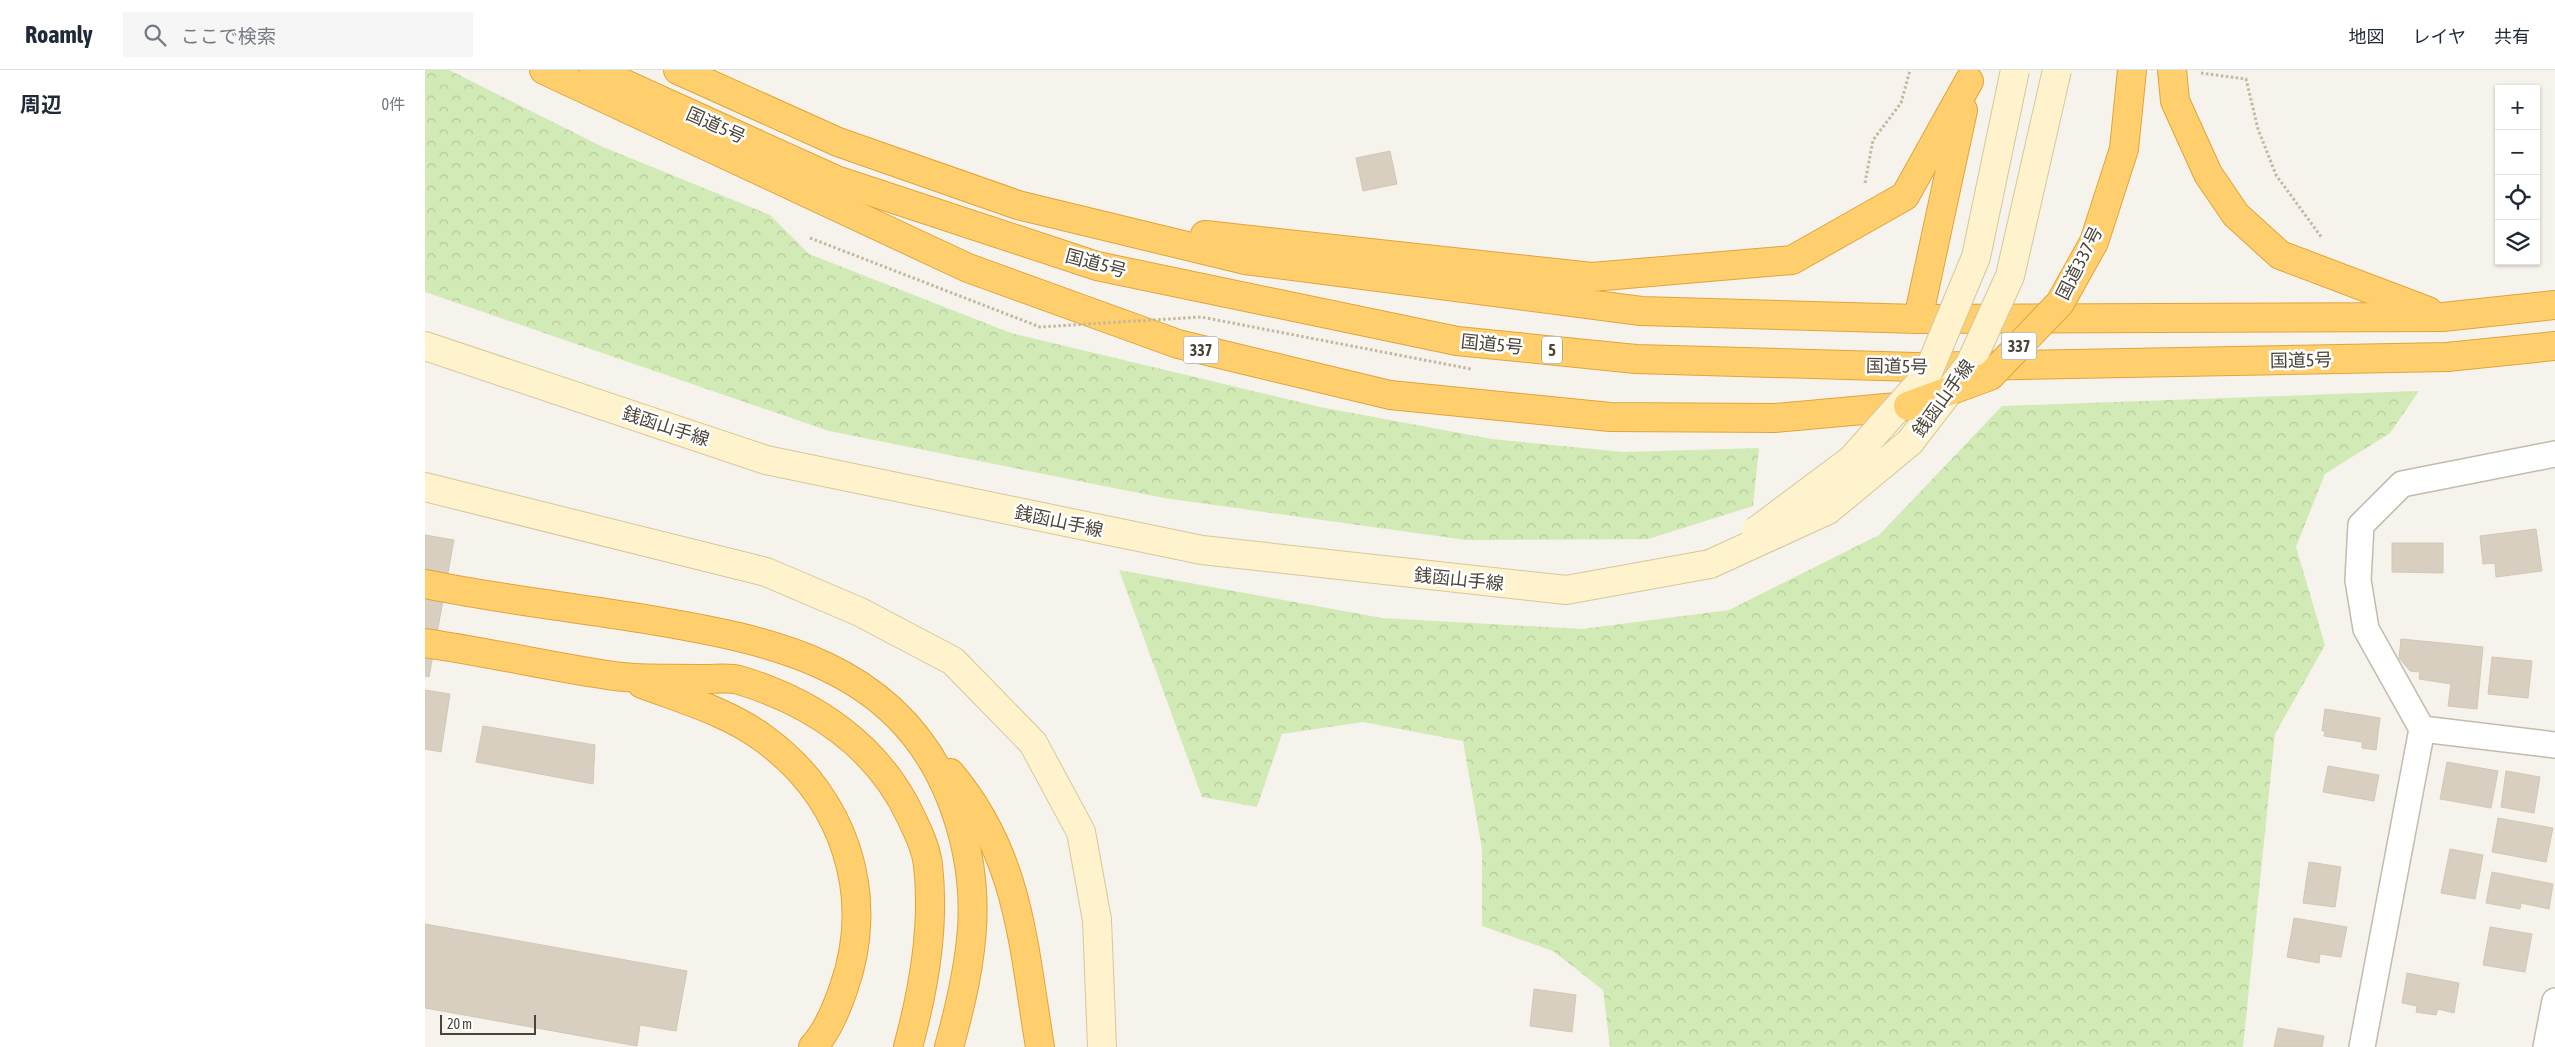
<!DOCTYPE html>
<html lang="ja">
<meta charset="utf-8">
<style>
body{margin:0;font-family:"Asap Condensed","Noto Sans JP",sans-serif;background:#f6f6f7;color:#1f2937}
.controls{position:absolute;right:15px;top:15px;display:grid;overflow:hidden;border-radius:0px;box-shadow:0 1px 4px #0004}
.controls button{width:45px;height:45px;display:grid;place-items:center;padding:0;border:0;border-bottom:1px solid #e0e1e3;background:#fff;color:#1f2937;font:25px sans-serif}
.scale{position:absolute;left:15px;bottom:12px;width:96px;box-sizing:border-box;padding-left:5px;border:2px solid #4b4439;border-top:0;font-size:14px;line-height:18px;white-space:nowrap;color:#4b4439;-webkit-text-stroke:4px #fff;paint-order:stroke}
.list{margin:0;padding:0;list-style:none}
h2{display:flex;justify-content:space-between;align-items:center;height:65px;margin:0;padding:0 20px;font-size:21px}
h2 small{font-size:16px;font-weight:400;color:#747a83}
.icon{flex:none;width:28px;height:28px;fill:none;stroke:currentColor;stroke-width:2;stroke-linecap:round;stroke-linejoin:round}
.map{position:relative;flex:none;width:2130px;height:977px;overflow:hidden}
header{display:flex;align-items:center;gap:30px;box-sizing:border-box;height:70px;padding:0 25px;background:#fff;border-bottom:1px solid #e0e1e3}
header strong{font-size:24px}
nav{display:flex;gap:28px;margin-inline-start:auto;font-size:18px}
.search{width:350px;height:45px;background:#f6f6f7;display:flex;align-items:center;gap:12px;box-sizing:border-box;padding:0 18px;border-radius:0px;color:#747a83;font-size:19px}
main{display:flex}
aside{flex:1;background:#fff}
.map>svg:first-child{display:block}
.forest{fill:url(#forest-crowns)}
.building{fill:#d8cfc1;stroke:#d3c7b4}
.lines{fill:none;stroke-linecap:round;stroke-linejoin:round}
.street-casing{stroke:#c2bbae;stroke-width:28}
.secondary-casing{stroke:#d6c79b;stroke-width:30}
.highway-casing{stroke:#e0a43c;stroke-width:30}
.path{stroke:#c4b79f;stroke-width:3;stroke-dasharray:2.5 2.5;stroke-linecap:butt}
.street{stroke:#fff;stroke-width:25}
.secondary{stroke:#fff3cd;stroke-width:28}
.highway{stroke:#ffcf6e;stroke-width:28}
.secondary-bridge-casing{stroke:#d6c79b;stroke-width:30;stroke-linecap:butt}
.highway-bridge-casing{stroke:#e0a43c;stroke-width:30;stroke-linecap:butt}
.path-bridge{stroke:#c4b79f;stroke-width:3;stroke-dasharray:2.5 2.5;stroke-linecap:butt}
.secondary-bridge{stroke:#fff3cd;stroke-width:28}
.highway-bridge{stroke:#ffcf6e;stroke-width:28}
.labels{text-anchor:middle;dominant-baseline:central;stroke-width:5;stroke-linejoin:round;paint-order:stroke}
.shield{fill:#fff;stroke:#817c74;stroke-width:1}
.shield-label{font-size:16px;font-weight:bold;fill:#4b4439}
.street-label{font-size:18px;fill:#4b4439;stroke:#fff}
</style>
<header>
<strong>Roamly</strong>
<div class="search"><svg class="icon" aria-label="search" viewBox="0 0 24 24"><circle cx="10" cy="10" r="6"/><path d="M15 15l6 6"/></svg>ここで検索</div>
<nav><a>地図</a><a>レイヤ</a><a>共有</a></nav>
</header>
<main>
<aside>
<h2>周辺<small>0件</small></h2>
<ul class="list">
</ul>
</aside>
<div class="map">
<svg width="2130" height="977" viewBox="0 0 2130 977">
<defs>
<pattern id="forest-crowns" width="20" height="18" patternUnits="userSpaceOnUse" patternTransform="scale(1.25)"><rect width="20" height="18" fill="#d2eab5"/><path d="M2 6a3 3 0 1 1 6 0M12 15a3 3 0 1 1 6 0" fill="none" stroke="#b6ca9c"/></pattern>
</defs>
<rect width="100%" height="100%" fill="#f6f3ec"/>
<g class="forest">
<polygon points="0,0 24,0 178,77 345,145 384,184 586,263 895,337 1067,369 1199,382 1334,378 1328,436 1223,469 1041,470 739,428 404,361 0,222"/>
<polygon points="1994,321 1965,363 1900,404 1871,477 1900,575 1850,664 1818,977 1185,977 1178,920 1128,881 1057,856 1057,779 1038,671 938,652 857,664 832,737 777,727 694,500 957,548 1157,559 1304,540 1454,465 1577,336"/>
</g>
<g class="building">
<polygon points="965,81 972,114 938,121 931,88"/>
<polygon points="2111,459 2117,501 2071,507 2070,493 2058,494 2055,466"/>
<polygon points="0,465 29,470 4,607 0,606"/>
<polygon points="1967,473 2018,473 2018,503 1967,502"/>
<polygon points="1976,569 2058,577 2052,639 2023,636 2026,614 1994,609 1995,602 1985,601 1974,588"/>
<polygon points="2067,587 2107,591 2103,628 2063,624"/>
<polygon points="0,620 25,624 16,682 0,679"/>
<polygon points="1900,639 1955,648 1951,680 1937,678 1937,672 1899,666 1900,661 1897,661"/>
<polygon points="58,656 170,675 168,714 51,692"/>
<polygon points="2022,692 2073,701 2066,738 2015,729"/>
<polygon points="1903,696 1954,705 1949,731 1898,722"/>
<polygon points="2081,701 2115,707 2109,743 2076,737"/>
<polygon points="2073,748 2128,758 2121,792 2067,782"/>
<polygon points="2025,779 2058,785 2050,829 2016,823"/>
<polygon points="1884,792 1916,797 1910,837 1878,833"/>
<polygon points="2067,802 2128,814 2124,839 2096,833 2095,839 2061,833"/>
<polygon points="1869,848 1922,857 1916,887 1895,884 1894,893 1862,887"/>
<polygon points="0,854 262,901 251,961 215,955 212,976 0,938"/>
<polygon points="2065,857 2107,864 2100,902 2058,895"/>
<polygon points="1982,903 2034,913 2029,943 2013,939 2011,945 1991,942 1992,936 1977,933"/>
<polygon points="1109,919 1151,925 1147,962 1105,956"/>
<polygon points="1853,958 1899,966 1897,977 1849,977"/>
</g>
<g class="lines">
<defs>
<g id="street">
<polyline points="1997,659 2130,675"/>
<polyline points="1937,977 1997,659 1941,559 1933,510 1936,455 1977,414 2130,384"/>
<polyline points="2121,977 2130,931"/>
</g>
<g id="secondary">
<polyline points="0,276 341,390 777,480 1141,520 1285,494"/>
<polyline points="0,417 341,502 435,542 528,591 608,673 656,762 672,850 677,977"/>
</g>
<g id="highway">
<polyline points="119,0 543,198 753,274 965,325 1185,347 1350,348 1483,336"/>
<polyline points="169,0 411,110 672,196 1032,271 1211,289 1490,297 2022,287 2130,276"/>
<polyline points="253,0 413,72 593,135 820,190 1216,241 1493,249 2018,247 2130,235"/>
<polyline points="1747,0 1750,31 1783,104 1811,145 1855,185 2003,241"/>
<polyline points="780,165 1167,207 1367,190 1480,126 1544,11"/>
<polyline points="1669,172 1699,79 1707,0"/>
<polyline points="1493,249 1538,40"/>
<path d="M0,514C73,529 147,537 220,549C346,570 471,594 525,726C561,815 549,887 524,977"/>
<path d="M0,573C63,582 126,597 189,606C219,610 249,608 279,609C290,609 304,607 314,610C388,632 453,676 486,747C493,762 501,778 503,795C510,856 499,918 483,977"/>
<path d="M217,614C257,629 303,642 338,668C420,727 452,826 418,920C411,940 402,962 388,977"/>
<path d="M525,703C595,786 598,875 615,977"/>
</g>
</defs>
<use href="#street" class="street-casing"/>
<use href="#secondary" class="secondary-casing"/>
<use href="#highway" class="highway-casing"/>
<g class="path">
<polyline points="1776,3 1821,9 1833,59 1851,105 1897,168"/>
<polyline points="1440,113 1448,70 1476,33 1485,0"/>
</g>
<use href="#street" class="street"/>
<use href="#secondary" class="secondary"/>
<use href="#highway" class="highway"/>
<defs>
<g id="secondary-bridge">
<polyline points="1331,461 1426,390 1502,305 1551,187 1590,0"/>
<polyline points="1285,494 1403,440 1485,372 1545,294 1585,206 1632,0"/>
</g>
<polyline id="highway-bridge" points="1483,336 1565,306 1635,233 1669,172"/>
</defs>
<use href="#secondary-bridge" class="secondary-bridge-casing"/>
<use href="#highway-bridge" class="highway-bridge-casing"/>
<polyline class="path-bridge" points="385,168 615,257 776,247 1046,299"/>
<use href="#secondary-bridge" class="secondary-bridge"/>
<use href="#highway-bridge" class="highway-bridge"/>
</g>
<g class="labels">
<g class="shield">
<rect x="1576.5" y="262.5" width="35" height="27" rx="4"/>
<rect x="758.5" y="266.5" width="35" height="27" rx="4"/>
<rect x="1117" y="266.5" width="20" height="27" rx="4"/>
</g>
<g class="shield-label">
<text x="1594" y="276">337</text>
<text x="776" y="280">337</text>
<text x="1127" y="280">5</text>
</g>
<g class="street-label">
<text transform="translate(291 55) rotate(24)">国道5号</text>
<text transform="translate(671 193) rotate(15)">国道5号</text>
<text transform="translate(1654 193) rotate(-63)">国道337号</text>
<text transform="translate(1067 274) rotate(6)">国道5号</text>
<text transform="translate(1876 290) rotate(-1)">国道5号</text>
<text transform="translate(1472 296) rotate(1)">国道5号</text>
<text transform="translate(1518 328) rotate(-54)">銭函山手線</text>
<text transform="translate(241 356) rotate(18)">銭函山手線</text>
<text transform="translate(634 451) rotate(12)">銭函山手線</text>
<text transform="translate(1034 509) rotate(6)">銭函山手線</text>
</g>
</g>
</svg>
<div class="controls">
<button>+</button>
<button>−</button>
<button><svg class="icon" aria-label="locate" viewBox="0 0 24 24"><circle cx="12" cy="12" r="6"/><path d="M12 2v4M12 18v4M2 12h4M18 12h4"/></svg></button>
<button><svg class="icon" aria-label="layers" viewBox="0 0 24 24"><path d="M12 4l9 5-9 5-9-5zM3 14l9 5 9-5"/></svg></button>
</div>
<div class="scale">20 m</div>
</div>
</main>
